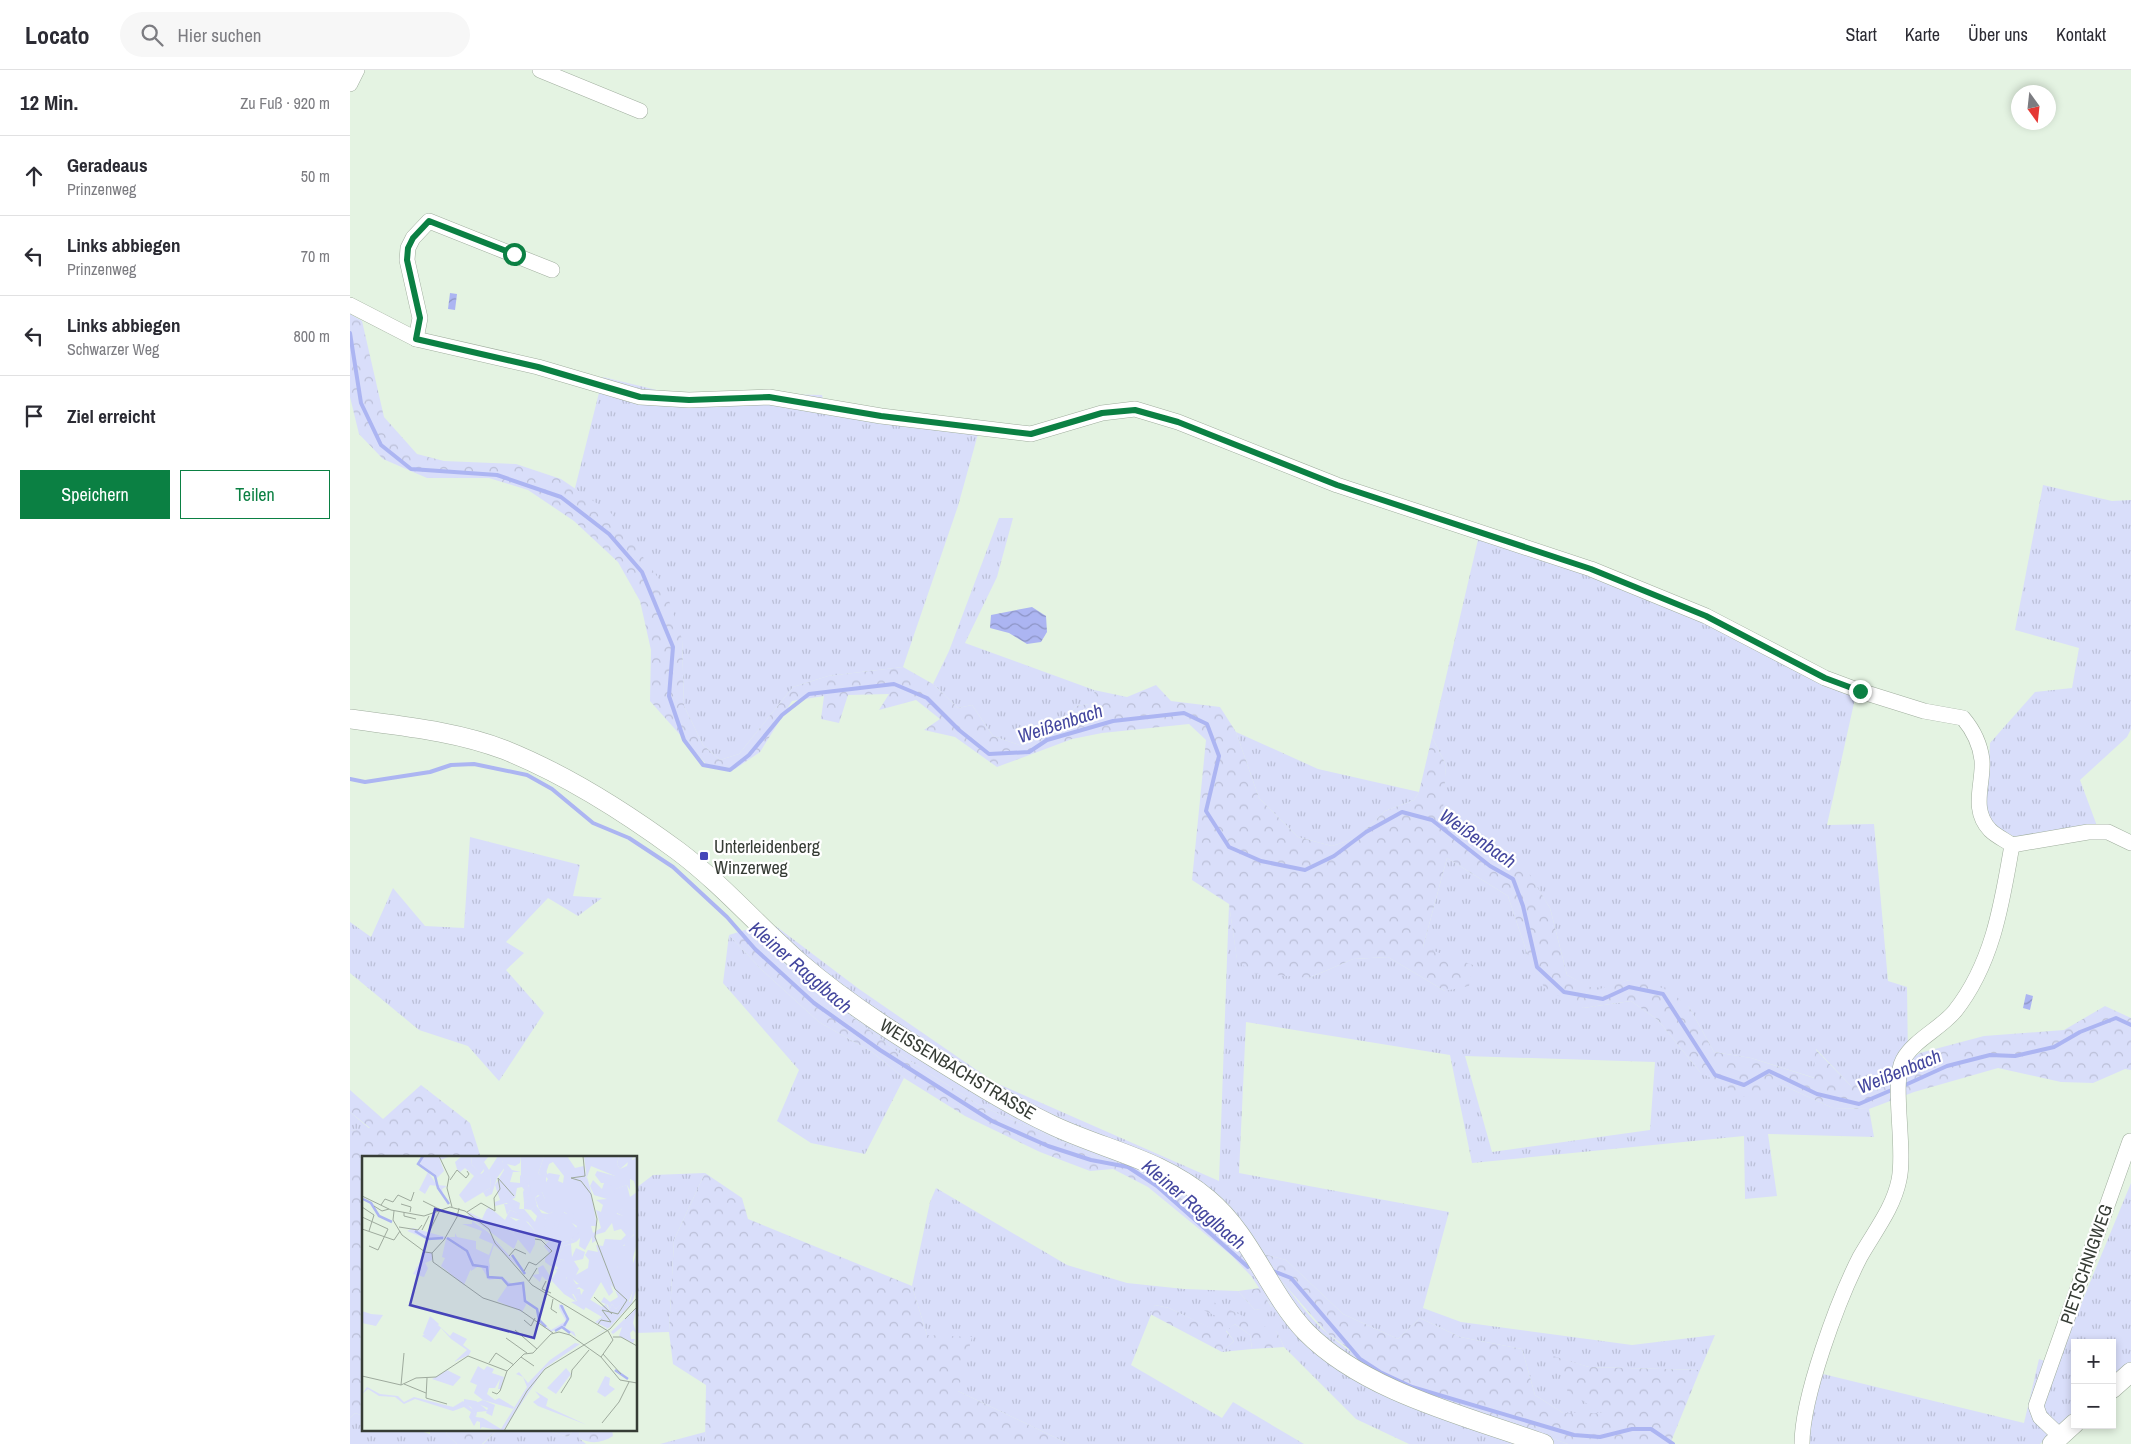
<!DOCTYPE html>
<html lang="de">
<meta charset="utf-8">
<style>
body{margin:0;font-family:"Archivo Narrow",sans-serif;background:#f7f7f7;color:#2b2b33}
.controls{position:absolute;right:15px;bottom:15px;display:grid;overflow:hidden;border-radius:0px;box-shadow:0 2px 8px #0003}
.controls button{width:45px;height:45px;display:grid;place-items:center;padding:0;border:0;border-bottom:1px solid #e1e1e2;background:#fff;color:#2b2b33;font:25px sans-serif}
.compass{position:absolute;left:1661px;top:15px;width:45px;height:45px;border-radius:50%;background:#fff;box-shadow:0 2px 8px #0003;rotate:165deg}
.stop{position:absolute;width:15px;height:15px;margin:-11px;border:4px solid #0b8043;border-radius:50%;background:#fff}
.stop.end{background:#0b8043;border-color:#fff;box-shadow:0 1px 5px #0008}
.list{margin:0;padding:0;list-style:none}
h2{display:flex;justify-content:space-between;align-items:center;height:65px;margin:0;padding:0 20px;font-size:21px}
h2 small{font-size:16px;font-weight:400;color:#7c7c81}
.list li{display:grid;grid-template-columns:32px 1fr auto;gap:15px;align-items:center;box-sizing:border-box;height:80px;padding:0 20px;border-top:1px solid #e1e1e2}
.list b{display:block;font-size:19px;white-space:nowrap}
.list p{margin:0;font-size:16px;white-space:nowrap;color:#7c7c81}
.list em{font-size:16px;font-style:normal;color:#7c7c81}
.actions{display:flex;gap:10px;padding:15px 20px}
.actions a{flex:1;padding:11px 0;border:1px solid #0b8043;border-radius:0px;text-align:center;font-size:18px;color:#0b8043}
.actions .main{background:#0b8043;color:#fff}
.icon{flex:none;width:28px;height:28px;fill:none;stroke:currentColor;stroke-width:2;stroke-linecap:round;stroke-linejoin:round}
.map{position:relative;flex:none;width:1781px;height:1374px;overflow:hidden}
header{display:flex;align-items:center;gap:30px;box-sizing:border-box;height:70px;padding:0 25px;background:#fff;border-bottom:1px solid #e1e1e2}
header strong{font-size:24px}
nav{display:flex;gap:28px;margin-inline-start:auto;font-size:18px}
.search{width:350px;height:45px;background:#f7f7f7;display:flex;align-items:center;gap:12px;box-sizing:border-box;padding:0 18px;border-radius:28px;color:#7c7c81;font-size:19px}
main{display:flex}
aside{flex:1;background:#fff}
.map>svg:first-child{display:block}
.grass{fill:url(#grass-tufts);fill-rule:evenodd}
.forest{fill:url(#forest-crowns)}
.water{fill:url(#water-waves)}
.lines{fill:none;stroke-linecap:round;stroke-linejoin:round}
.stream{stroke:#acb5f2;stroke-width:4}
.minor-casing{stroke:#a0ae9e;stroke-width:16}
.major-casing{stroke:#a0ae9e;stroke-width:20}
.minor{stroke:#fff;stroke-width:15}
.major{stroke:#fff;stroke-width:19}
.route{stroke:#0b8043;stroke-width:6}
.poi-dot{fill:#4644b9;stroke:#fff;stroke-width:2}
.labels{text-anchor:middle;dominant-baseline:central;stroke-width:4.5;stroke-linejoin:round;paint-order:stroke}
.poi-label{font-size:18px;fill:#363c35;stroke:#fff;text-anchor:start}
.street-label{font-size:18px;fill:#363c35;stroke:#fff}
.water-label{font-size:19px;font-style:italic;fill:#43469e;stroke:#fff}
.inset-river{fill:none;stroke:#acb5f2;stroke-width:2.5}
.inset-road{fill:none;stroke:#9eaa9d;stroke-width:1}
.view{fill:#4644b9;fill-opacity:0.15;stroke:#4644b9;stroke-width:2.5}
.inset-edge{fill:none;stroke:#363c35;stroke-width:2.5}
</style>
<header>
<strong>Locato</strong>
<div class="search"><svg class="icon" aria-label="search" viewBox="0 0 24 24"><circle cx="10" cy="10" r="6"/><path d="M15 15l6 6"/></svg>Hier suchen</div>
<nav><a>Start</a><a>Karte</a><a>Über uns</a><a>Kontakt</a></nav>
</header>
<main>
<aside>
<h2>12 Min.<small>Zu Fuß · 920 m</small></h2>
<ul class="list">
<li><svg class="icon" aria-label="ahead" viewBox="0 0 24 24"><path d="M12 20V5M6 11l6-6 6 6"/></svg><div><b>Geradeaus</b><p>Prinzenweg</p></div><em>50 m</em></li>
<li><svg class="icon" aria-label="left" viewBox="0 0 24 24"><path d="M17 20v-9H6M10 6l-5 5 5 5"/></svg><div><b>Links abbiegen</b><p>Prinzenweg</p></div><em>70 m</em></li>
<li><svg class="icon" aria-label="left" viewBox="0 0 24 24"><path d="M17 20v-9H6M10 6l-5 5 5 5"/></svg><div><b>Links abbiegen</b><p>Schwarzer Weg</p></div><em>800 m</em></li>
<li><svg class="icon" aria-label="arrive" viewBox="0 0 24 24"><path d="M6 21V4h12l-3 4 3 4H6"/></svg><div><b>Ziel erreicht</b></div></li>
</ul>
<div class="actions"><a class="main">Speichern</a><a>Teilen</a></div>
</aside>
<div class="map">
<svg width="1781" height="1374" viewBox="0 0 1781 1374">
<defs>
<pattern id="grass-tufts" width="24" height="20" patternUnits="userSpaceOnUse" patternTransform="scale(1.25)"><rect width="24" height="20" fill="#d9defa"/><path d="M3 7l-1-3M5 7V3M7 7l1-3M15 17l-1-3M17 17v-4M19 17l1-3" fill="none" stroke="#bbbfd7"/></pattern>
<pattern id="forest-crowns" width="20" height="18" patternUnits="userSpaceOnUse" patternTransform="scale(1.25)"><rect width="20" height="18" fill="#d9defa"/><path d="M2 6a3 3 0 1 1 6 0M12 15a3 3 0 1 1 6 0" fill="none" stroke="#bbbfd7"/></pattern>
<pattern id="water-waves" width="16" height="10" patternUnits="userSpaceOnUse" patternTransform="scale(1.25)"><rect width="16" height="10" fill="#acb5f2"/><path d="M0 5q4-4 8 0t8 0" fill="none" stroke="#8d94c5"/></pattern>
</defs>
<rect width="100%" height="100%" fill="#e4f3e2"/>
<g class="grass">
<polygon points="253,307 315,322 472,325 476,342 628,364 608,436 553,597 478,606 443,617 389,684 370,690 353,675 334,636 332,569 225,418"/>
<polygon points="1693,415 1762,431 1781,430 1781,659 1777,667 1730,710 1747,756 1667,768 1643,756 1636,742 1640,673 1685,622 1722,618 1729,578 1665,560"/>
<polygon points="649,448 663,448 647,507 615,573 744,620 747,633 726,636 713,655 672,676 643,666 622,635 608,638 583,614 599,581"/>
<polygon points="1131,457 1355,537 1506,624 1477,755 1524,754 1538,911 1557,917 1558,991 1537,1012 1502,1017 1466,979 1465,1008 1401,988 1364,982 1339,937 1279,910 1246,921 1217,905 1200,838 1174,797 1125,774 1092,740 1096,695 1082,667"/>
<polygon points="886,662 968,699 1069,722 1064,730 1035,741 1007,768 982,776 948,767 909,728"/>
<polygon points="120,767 230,795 223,826 252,828 228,846 198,828 156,872 174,883 156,900 194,943 149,1011 118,976 69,960 0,903 0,852 21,867 43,818 75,856 114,858"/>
<path d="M1097,788L1158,826L1177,883L1233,938L1281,931L1308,950L1350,1002L1432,1015L1483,1038L1519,1039L1524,1067L1418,1064L1427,1126L1395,1129L1394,1066L1122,1093L1100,985L896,952L889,1103L1099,1142L1073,1238L1111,1252L1282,1275L1365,1265L1350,1300L1239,1297L1204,1287L1253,1344L1213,1343L1185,1325L1172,1279L1110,1267L1070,1248L1048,1269L993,1244L936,1190L886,1177L826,1124L797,1105L754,1090L629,1035L557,989L449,906L395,860L415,853L427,857L509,919L644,1012L869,1111L879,834L887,889L959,908L1003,889L1038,887L1095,921L1073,877ZM1115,986L1305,992L1300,1060L1142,1082Z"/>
<polygon points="379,865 411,899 469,952 522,982 554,1008 515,1084 461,1073 427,1051 449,1000 373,913"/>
<polygon points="0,1042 20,1059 0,1061"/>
<polygon points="355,1103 324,1170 319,1262 286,1263 286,1118 303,1105"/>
<polygon points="1781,1113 1781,1292 1762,1308 1762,1273 1725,1273 1725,1342 1690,1374 1457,1374 1465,1324 1473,1304 1674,1353 1689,1289 1706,1295"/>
<path d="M586,1118L717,1195L777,1213L834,1219L888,1221L905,1240L922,1237L901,1206L928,1207C944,1225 959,1248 978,1264C1048,1324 1133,1343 1218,1374H1059L1006,1349L934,1277L927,1262L867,1246L864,1260L819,1238L805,1235L781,1295L872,1348L883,1332L954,1374H719L608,1321L577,1265L562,1216L580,1132Z"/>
<polygon points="885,1254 900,1265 902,1279 872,1282 884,1271 876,1260"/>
<polygon points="5,1343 14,1346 14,1360 67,1360 80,1364 80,1360 97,1360 96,1364 107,1374 0,1374 0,1348"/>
<polygon points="147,1360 195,1360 218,1367 222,1362 220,1360 229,1360 230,1369 236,1374 133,1374"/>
<polygon points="355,1362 355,1374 310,1374"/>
</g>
<g class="forest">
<polygon points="0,244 12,251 34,347 67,384 94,391 166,394 211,409 261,443 314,516 332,569 334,636 353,675 370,690 389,684 443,617 478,606 553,597 583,614 608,638 622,635 643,666 672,676 713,655 726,636 746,633 744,620 777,627 806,615 821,631 870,637 886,662 909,728 948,767 982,776 1007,768 1035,741 1064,730 1069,722 1082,667 1096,695 1093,740 1125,774 1174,796 1200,838 1217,905 1246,920 1279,910 1317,919 1339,937 1364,982 1401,988 1464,1008 1465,979 1502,1017 1517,1004 1537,1012 1558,991 1570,983 1634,966 1714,960 1755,936 1781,948 1781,1000 1775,999 1743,1013 1711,1012 1648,998 1564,1022 1519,1039 1483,1038 1432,1015 1394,1027 1350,1002 1308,950 1281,931 1233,938 1195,919 1177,883 1158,826 1097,788 1073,877 1123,895 1119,916 1095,921 1038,887 1003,889 959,908 902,903 887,890 879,834 842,810 856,670 839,654 752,663 722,669 647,697 605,667 574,660 590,649 566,630 529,640 539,624 498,625 489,653 471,649 474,626 442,631 410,682 385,699 356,694 300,631 301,580 290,531 268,492 224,451 178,420 139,408 77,408 33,389 9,364 0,327"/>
<polygon points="395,860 449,906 557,989 629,1035 754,1090 797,1105 826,1124 886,1177 936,1190 993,1244 1048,1269 1070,1248 1110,1267 1172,1279 1185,1325 1213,1343 1252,1343 1218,1322 1203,1286 1239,1297 1350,1300 1320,1374 1218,1374 1070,1322 1027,1299 977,1263 928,1207 901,1206 882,1186 798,1117 763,1099 740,1101 690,1082 615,1046 554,1008 522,982 469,952 411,899 379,865"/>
<polygon points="71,1015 120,1053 131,1088 14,1088 14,1346 5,1343 0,1348 0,1061 20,1058 0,1042 0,1020 33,1049"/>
<polygon points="355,1103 392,1128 398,1149 562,1216 577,1265 622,1267 608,1321 719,1374 355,1374 356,1315 323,1294 319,1262 324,1170"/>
<polygon points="910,1218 922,1238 905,1240 888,1221"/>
<polygon points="859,1230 927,1262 934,1277 902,1279 900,1265 885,1254 876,1261 884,1271 872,1282 800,1244 805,1235 819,1238 863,1259 866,1246 851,1239"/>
<polygon points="97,1360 147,1360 132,1374 107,1374 96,1364"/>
<polygon points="195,1360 220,1360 222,1362 218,1367"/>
<path d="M229,1360H262L263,1366C252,1373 242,1374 230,1369Z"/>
</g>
<g class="water">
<polygon points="100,223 107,224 105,240 98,239"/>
<polygon points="682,537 696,546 697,562 691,572 677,574 659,563 640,558 641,545"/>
<polygon points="1676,924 1683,926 1680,940 1673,938"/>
</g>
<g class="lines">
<g class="stream">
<polyline points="0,263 11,333 31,375 61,399 147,405 211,427 259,464 292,502 323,577 319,626 334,670 353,695 380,700 399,685 432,645 459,624 544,614 577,628 609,660 639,684 679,682 697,670 763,651 834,643 857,654 869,686 856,741 879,777 911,791 955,800 984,786 1016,762 1052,742 1082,750 1140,796 1163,809 1173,836 1187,897 1214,922 1253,929 1279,917 1313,924 1365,1005 1394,1015 1419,1001 1467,1024 1509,1034 1544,1019"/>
<polyline points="0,709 15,712 80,702 101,695 124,694 177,705 202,719 243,753 279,768 323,797 377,847 405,879 464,933 530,980 642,1051 698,1076 741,1090 778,1097 807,1116 898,1197"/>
<polyline points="1553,1016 1597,996 1640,985 1665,986 1704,977 1730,962 1766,948 1781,955"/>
<polyline points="923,1201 941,1208 1010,1289 1030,1302 1062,1317 1224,1365 1250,1367 1282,1359 1301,1359 1323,1374"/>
</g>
<defs>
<g id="minor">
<polyline points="190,0 290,41"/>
<polyline points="0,14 7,0"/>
<path d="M0,235L66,269L188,297L290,327L339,330L419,327L531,346L681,364L752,343L785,339L828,352L987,415L1241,499L1356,546L1475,608L1510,621L1574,641L1613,648C1624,661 1630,673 1632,690C1634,713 1620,739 1640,760C1646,766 1655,770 1662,775"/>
<polyline points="66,269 70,248 57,190 58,178 63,168 79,151 202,200"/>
<polyline points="1662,775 1738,762 1758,762 1781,773"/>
<polyline points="1710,1366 1690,1347 1686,1336 1780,1071"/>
<path d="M1452,1374C1452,1327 1488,1230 1510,1187C1524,1162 1543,1139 1549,1110C1556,1079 1541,1012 1553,990C1564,970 1590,959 1605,941C1643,893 1652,833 1662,775"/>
</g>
<g id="major">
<path d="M0,649C51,656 106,661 155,680C217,705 275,742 328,781C372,814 409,857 450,893C502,938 563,975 622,1011C648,1027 676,1043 704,1056C758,1081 810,1089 858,1129C902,1166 918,1222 956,1262C1015,1322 1116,1346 1194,1374"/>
<polyline points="1762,1319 1781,1302"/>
<polyline points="1702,1374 1725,1353"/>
</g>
</defs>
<use href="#minor" class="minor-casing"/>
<use href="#major" class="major-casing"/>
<use href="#minor" class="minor"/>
<use href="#major" class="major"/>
</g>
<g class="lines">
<polyline class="route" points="164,184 79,151 63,168 58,178 57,190 70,248 66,269 188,297 290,327 339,330 419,327 531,346 681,364 752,343 785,340 828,352 987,415 1241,499 1356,546 1475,608 1510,621"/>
</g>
<rect class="poi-dot" x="349" y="781" width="10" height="10" rx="2.5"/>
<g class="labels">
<g class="poi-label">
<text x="364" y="776">Unterleidenberg<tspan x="364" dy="21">Winzerweg</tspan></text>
</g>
<g class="street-label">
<text transform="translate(608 999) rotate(31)">WEISSENBACHSTRASSE</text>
<text transform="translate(1736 1194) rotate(-71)">PIETSCHNIGWEG</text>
</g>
<g class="water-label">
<text transform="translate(710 653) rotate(-18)">Weißenbach</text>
<text transform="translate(1128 768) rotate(35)">Weißenbach</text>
<text transform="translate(451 897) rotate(41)">Kleiner Ragglbach</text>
<text transform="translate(1549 1001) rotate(-22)">Weißenbach</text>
<text transform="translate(844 1134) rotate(40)">Kleiner Ragglbach</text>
</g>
</g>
<g transform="translate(12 1086)">
<rect width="275" height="275" fill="#e4f3e2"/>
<path d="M61,0H89L78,4L82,15L75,22L58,8ZM100,0H109L110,9L119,18L124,14L129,21L128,32L103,47L97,39L112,20L103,12L98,16L95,13L93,6ZM143,0H159L158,7L153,10L145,8L150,14L159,16H151L148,26L158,27V19L167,27L166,33L163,35L160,31L155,32L153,42L150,43L158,47L157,54L149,53L145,47L133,50V46L138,44L133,29L142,14L140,4ZM182,0H205L213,12L222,10L225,24L221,25L229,37L235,70H229L231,77L239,72L234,54L239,56L241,49L234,44L245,43L232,39L228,30L231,24L240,33L242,27H246H239L233,19L235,15L253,20L250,34L265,29L268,41L275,36V53L264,51L252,57L262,60L271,69L272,78L261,90L275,87L271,102V135L266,147L262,145L254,153L250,148L247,154L246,149L239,146L242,141L248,146L256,141L249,123L259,124L255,110H245L244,114L251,136L247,140L239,126L222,154L209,146L215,145L211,137L219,139L222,134L217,131L212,135L208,133L204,127L205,119L213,129L217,128L191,108L202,104L197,103V98L202,90L209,88L210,101L214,92L223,96L221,103L212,105L217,113L214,119L226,112L227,104L223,99L226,94L236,96L234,89L241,90L243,83L259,84L264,79L259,73L252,75L250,67L243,76L233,79L235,84L230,87V81L223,94L217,90L218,82L214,86L209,83L215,70L210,67V61L202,56L197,81L207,85L197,88L188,98L182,90L189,83L184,86L181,81L173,80V75L166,66L148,61L152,66L146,72L156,83L152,93L106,60L107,56L120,63L126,50L124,54L127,51L143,64L148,54L155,57L162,53L173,66L175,60L169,54L174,49L184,63L192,55L187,58L177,53L173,42L179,39L183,43L180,36L162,47L161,36H168L166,22L184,21V26L187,24L184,19L187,17L198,19L196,25L201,27L202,20L191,6L187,8L183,20L176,18ZM257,0H272V1L258,13L255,8ZM66,16L75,29L85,30L80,33L81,38L75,30L68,29L63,38L57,34ZM110,65L126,76L161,115L132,89L126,107L122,101H114L110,106L106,95L85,81H93V77L95,81L114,85V93L127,99L131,88L117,82L120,75L100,68H110ZM84,83L104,96L110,110L102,129L79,110L83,102L80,101ZM64,96L70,97V104L63,107L66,112L62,121L51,118ZM181,109L190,123L184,124L180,120L178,126L170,119L177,118L176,112ZM159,127L164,149L160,156L135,145L145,130ZM0,155L9,158L21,159L14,170L0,167ZM76,169L88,180L91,176L105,183L101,189L109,195L107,199L92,206L105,194L89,183L79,172L69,186L60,180ZM116,210L122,214L125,210L132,213L130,217L142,221L139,233H136L138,223L133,232H127L125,238L133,244L137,242L152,251L151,253L121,244L112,237L115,229L108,226ZM204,212L209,218L194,238L185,232ZM85,214L99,221L91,230L70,223ZM243,220L248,222L247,229L253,233L243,241L235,236ZM102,243L114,245L126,255L115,256L114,261L109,251L102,248Z" fill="#d9defa"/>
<path d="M109,0H127L122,6L127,14L136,0H143L140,5L143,11L135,22L130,38L124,41L121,36L128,32L129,21L121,20L122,13L118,18L110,9ZM159,0H182L176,18L183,19L184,15L188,24L184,26L186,23L184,21L169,25L167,23L169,36L164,40L161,35L167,30L159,20ZM222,0H257L255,8L258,13L265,10L267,2L271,4L274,0L275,36L272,25L268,23V34L265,29L254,33L251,38L248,32L253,20L229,10L225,21L230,39L221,25L213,21L225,24ZM180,36L183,43L176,39L173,42L175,49L169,54L162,53L157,58L148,54L145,59L142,48H147L149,53H162V47L170,41L169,38ZM261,49L275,53V87L263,91L262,87L272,79L271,70L261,64V60L255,57L254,60L250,55L260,53ZM207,52L212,59L210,67L218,76L209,83L214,86L202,90L197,98V103L203,104L191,108L194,113L200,111L207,117L214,128H219L213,129L204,121L208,133H218L219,139L210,138L215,146L202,138L189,124L195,115L183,106V102L194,91L192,85L197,88L207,85L192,83L201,56L205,58ZM192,55L195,62L190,75L182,72L184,63L178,57L187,58ZM148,61L154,65L161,62L173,75V88L168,98L146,71L151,66ZM38,72L45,75L51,72L94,84L106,95L110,106L113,101L111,97L126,102L128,110L126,121H140L151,129L158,126L160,127L163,143L177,154L178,163L189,174L204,165L197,152V148L202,150V159L207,164L203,172L212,176L214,181L200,170L189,176L176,164L175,154L162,146L159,127L150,131L138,122L127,124L118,109L109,115L104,96L95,88L86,83L67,84ZM275,96V132L270,147L248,171L229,182L245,172L233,166L240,161L223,151V147L227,143L240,151L244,148L247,154L250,148L254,153L263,143L268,146L271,135L266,124L271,118L269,113ZM243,108L255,110L261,122L258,128L250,124L253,133L246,126ZM275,151L271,167L275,178L271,174L268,177L269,183H273L271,187L257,180L260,171L251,178L249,176ZM68,160L77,168L67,180L61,178ZM213,187L218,188L183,212L141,275L120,271L118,273V266L115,265L112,270L107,261L109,256L102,251L91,255L53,243L42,248L33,241L17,240L6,233L0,238L5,231L18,238L36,240L42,246L52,241L91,251L101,245L111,254L114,261L121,262L139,273L165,231L161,221L154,218L157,216L166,227L188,204ZM173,235L186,243L184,250L225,269L176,250L171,246L178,241ZM121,244L133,249L130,260L124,257L126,252L114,247Z" fill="#d9defa"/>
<path class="inset-river" d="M61,0L56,8L73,20L76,32L87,48M1,43L9,47L17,60L30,66M53,75L66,83L81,82M85,82L105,95L111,109L125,111L126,121L140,122L146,129L161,127L163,145L175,153L177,164L184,171M150,99L163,118M199,149L206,163L202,170M193,175L200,171L208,177M253,214L266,223"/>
<path class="inset-road" d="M77,0L87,21L85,32L90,51M221,0L223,20L209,22L219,25L229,38L235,63L233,81L253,133L265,144L256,158L240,154L249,166L239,164L236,168M88,24L95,14L104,22L107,18L105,15M0,40L29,54L62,60L88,51L103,55L127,73L133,87L170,129L246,175L251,184L239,201M61,45L79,54M39,48L49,51L48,56M19,49L23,43L31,46L36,39L49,45L52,36M12,50L20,55L27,53M0,51L12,59L7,75M32,55L31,64L40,79L63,96L70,97M42,56V60L54,63M105,56L119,47L133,55L132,42L138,33L136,22L152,40M0,61L26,73L16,94L7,90M37,71L56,74L60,69M0,73L32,84L38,75M60,74L67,60M68,74L78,54M70,97L71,106L121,142L158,154L191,177M70,97L82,84L95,61L97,52M147,100L153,93L164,98M162,115L167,106L174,109L190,95L179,84L173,83M167,125L175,112M184,125L180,133L189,137M232,141L250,158M191,143L189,153L195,157M263,163L275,151M162,164L169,170L173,162M153,174L175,193M251,181H259L275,190M144,182L165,197M241,198L259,218M159,201L172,210M127,207L134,197L152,209M0,220L39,229L54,222L74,221L106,200L145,215L162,198L171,197L189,178L197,176L208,179L239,201L258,224L275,227M65,222L64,242L85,248M42,228L64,237M39,229L42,197M130,236L135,238L138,235L145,215M199,237L209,221L210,214L227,194M240,267L257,246L267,226M142,275L165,235L183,213L248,173L275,142"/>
<path class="view" d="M73,53L198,86L172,182L48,149Z"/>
<rect width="275" height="275" class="inset-edge"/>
</g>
</svg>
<div class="controls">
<button>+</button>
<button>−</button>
</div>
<svg class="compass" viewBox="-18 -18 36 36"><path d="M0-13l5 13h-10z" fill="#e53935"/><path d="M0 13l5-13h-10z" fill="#7c7c81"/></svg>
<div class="stop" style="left:164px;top:184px"></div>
<div class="stop end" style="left:1510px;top:621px"></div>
</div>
</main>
